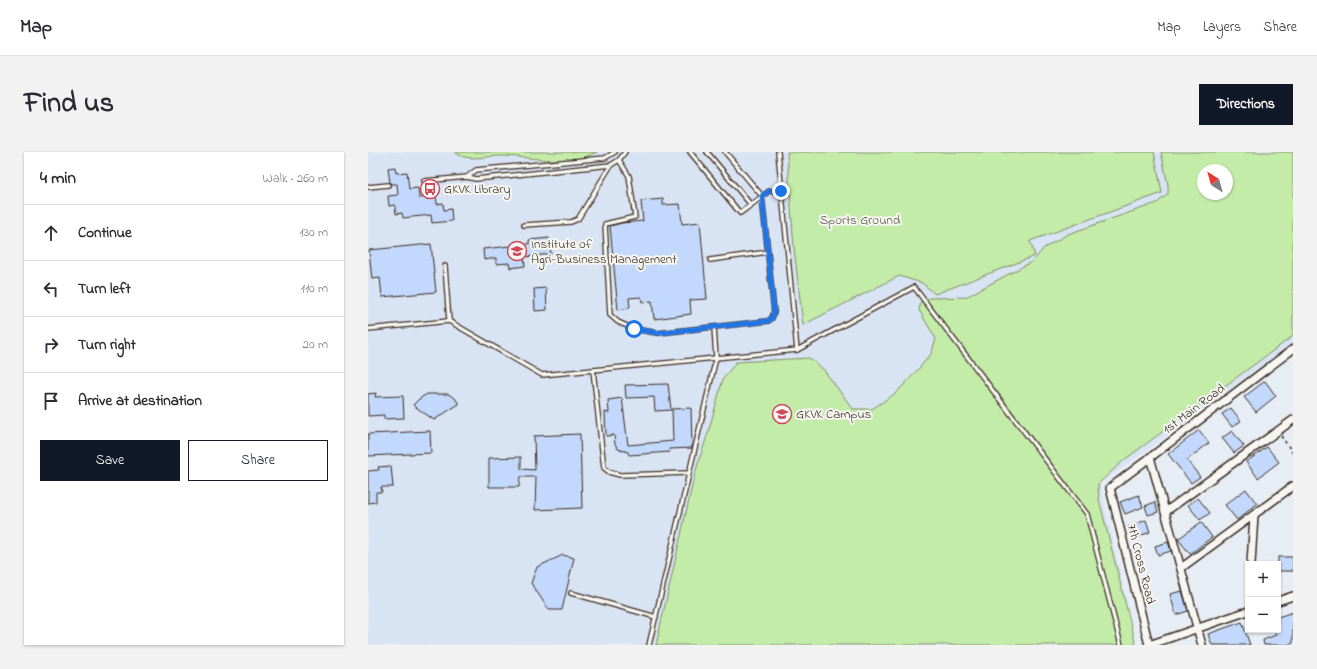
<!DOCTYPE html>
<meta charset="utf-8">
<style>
body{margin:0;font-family:"Indie Flower",sans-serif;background:#f2f2f3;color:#2b2b33}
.controls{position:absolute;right:12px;bottom:12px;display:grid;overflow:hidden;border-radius:0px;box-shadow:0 1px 3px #0004}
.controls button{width:36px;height:36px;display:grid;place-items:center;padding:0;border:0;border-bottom:1px solid #e1e1e2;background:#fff;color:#2b2b33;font:20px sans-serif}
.compass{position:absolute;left:829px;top:12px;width:36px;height:36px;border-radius:50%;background:#fff;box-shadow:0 1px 3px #0004;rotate:323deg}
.stop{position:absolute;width:12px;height:12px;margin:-9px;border:3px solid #1a73e8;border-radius:50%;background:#fff}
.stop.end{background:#1a73e8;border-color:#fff;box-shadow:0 1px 4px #0008}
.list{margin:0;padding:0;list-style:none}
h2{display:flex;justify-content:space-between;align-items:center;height:52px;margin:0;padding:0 16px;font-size:17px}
h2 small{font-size:13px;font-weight:400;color:#7c7c81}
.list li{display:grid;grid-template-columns:26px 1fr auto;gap:12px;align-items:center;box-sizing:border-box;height:56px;padding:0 16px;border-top:1px solid #e1e1e2}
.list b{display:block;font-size:15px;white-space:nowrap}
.list em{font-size:13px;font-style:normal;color:#7c7c81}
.actions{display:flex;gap:8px;padding:12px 16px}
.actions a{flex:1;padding:9px 0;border:1px solid #111827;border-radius:0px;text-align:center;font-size:14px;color:#111827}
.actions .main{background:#111827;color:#fff}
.icon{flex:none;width:22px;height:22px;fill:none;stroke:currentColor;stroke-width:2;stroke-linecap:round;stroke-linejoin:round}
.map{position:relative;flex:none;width:925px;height:493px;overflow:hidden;border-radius:0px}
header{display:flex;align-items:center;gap:24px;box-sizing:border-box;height:56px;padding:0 20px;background:#fff;border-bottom:1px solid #e1e1e2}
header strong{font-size:19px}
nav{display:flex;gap:22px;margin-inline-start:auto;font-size:14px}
.intro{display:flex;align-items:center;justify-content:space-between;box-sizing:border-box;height:96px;padding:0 24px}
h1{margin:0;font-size:28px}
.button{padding:10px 18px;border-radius:0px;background:#111827;color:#fff;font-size:14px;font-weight:700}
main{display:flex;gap:24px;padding:0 24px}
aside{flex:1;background:#fff;border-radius:0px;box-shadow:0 1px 3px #0004}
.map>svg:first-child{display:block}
.built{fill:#d8e3f3;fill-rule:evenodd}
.green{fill:#c3eca8;stroke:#7f8b63;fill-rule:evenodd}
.building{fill:#c2d9fd;stroke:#3b2a1e}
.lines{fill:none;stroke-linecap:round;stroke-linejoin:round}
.service-casing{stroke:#3b2a1e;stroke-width:6}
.minor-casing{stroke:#3b2a1e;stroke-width:10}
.path{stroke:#3b2a1e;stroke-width:1.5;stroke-dasharray:3 3;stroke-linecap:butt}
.service{stroke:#f6f6f2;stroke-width:3.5}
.minor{stroke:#f6f6f2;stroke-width:7}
.route{stroke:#1a73e8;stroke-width:5}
.labels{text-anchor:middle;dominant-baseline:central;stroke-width:4;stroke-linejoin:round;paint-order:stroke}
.poi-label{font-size:13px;fill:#3b2a1e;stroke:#f6f6f2;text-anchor:start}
.park-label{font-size:13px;fill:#56513a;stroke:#f6f6f2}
.street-label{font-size:13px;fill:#3b2a1e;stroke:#f6f6f2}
</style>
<header>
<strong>Map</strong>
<nav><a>Map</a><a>Layers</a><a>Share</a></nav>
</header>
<div class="intro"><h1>Find us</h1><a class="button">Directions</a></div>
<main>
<aside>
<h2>4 min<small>Walk · 260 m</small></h2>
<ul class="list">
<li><svg class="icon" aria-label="ahead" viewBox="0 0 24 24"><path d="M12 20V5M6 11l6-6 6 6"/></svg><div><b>Continue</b></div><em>130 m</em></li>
<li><svg class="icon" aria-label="left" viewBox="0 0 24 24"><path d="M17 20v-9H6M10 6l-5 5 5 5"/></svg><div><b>Turn left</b></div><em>110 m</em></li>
<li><svg class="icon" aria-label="right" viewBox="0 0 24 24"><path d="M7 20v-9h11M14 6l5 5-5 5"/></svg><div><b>Turn right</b></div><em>20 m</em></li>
<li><svg class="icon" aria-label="arrive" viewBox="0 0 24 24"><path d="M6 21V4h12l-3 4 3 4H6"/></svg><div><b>Arrive at destination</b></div></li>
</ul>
<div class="actions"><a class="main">Save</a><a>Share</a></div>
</aside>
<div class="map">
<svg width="925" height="493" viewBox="0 0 925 493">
<rect width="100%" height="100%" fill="#e6edf5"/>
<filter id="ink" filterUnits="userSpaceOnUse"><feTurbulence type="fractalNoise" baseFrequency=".025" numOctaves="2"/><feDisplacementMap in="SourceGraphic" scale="8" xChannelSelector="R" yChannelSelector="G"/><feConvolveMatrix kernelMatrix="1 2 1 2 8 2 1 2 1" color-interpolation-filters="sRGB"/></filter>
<g filter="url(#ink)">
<path class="built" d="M0,0H925V191L732,332L768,493H0ZM835,18H859V42H835Z"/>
<g class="green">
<path d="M87,0H229C200,15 167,5 135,4C120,3 99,11 87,0Z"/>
<polygon points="419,0 786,0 794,41 662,89 667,104 567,142 554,131 531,124 435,173 426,96"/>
<path d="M793,0H925V184L756,308L730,332L731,347L768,493H288L327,321L340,281L355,227L368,210L441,206L455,217L485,257H504L528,241L547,221L563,202L568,187L551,158L553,149L562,146L598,145L665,109L676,96L700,82L789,51L800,42V33ZM835,18H859V42H835Z"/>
</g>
<g class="building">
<polygon points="27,15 28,21 39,20 41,37 50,36 51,46 68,44 69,52 75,51 76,58 83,57 84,69 64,71 63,63 35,66 34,61 28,62 27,53 21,54 20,44 30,43 29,32 23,32 22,31 20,16"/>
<polygon points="295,47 295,53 312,52 314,72 332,70 339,147 322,148 323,162 286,167 284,149 274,150 273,145 261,146 262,156 250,158 242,74 254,71 275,69 273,49"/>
<polygon points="181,86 183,102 156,105 157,114 142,116 141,111 128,112 128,106 116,108 115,97 161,92 161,88"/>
<polygon points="63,92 68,140 14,145 12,126 4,127 1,98"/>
<polygon points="178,136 179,158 167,159 166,137"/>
<polygon points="897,229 908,244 888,260 876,245"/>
<polygon points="300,232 303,258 287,259 286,245 258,246 257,233"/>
<polygon points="8,241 7,245 35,244 36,266 16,267 16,263 0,264 0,242"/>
<polygon points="59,242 80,242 87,246 91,252 66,268 45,253 51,247"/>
<polygon points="254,246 260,293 305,289 304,257 323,256 324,296 301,297 302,300 261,303 260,300 250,297 247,292 246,283 238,284 237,260 241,261 240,248"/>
<polygon points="863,256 873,269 864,275 854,262"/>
<polygon points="831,278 841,291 819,308 832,325 823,331 800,302"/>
<polygon points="62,279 63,301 0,304 0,282"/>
<polygon points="864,279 876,294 866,301 854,286"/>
<polygon points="212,282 214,356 167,358 168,325 152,325 151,335 121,335 121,306 153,305 153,317 167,318 166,284"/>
<polygon points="899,295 911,310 890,326 878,310"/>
<polygon points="23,314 25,335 13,335 14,340 8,340 8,350 0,351 0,319 11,318 10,315"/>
<polygon points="878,337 889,352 869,368 857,353"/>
<polygon points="771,343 775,355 757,362 752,350"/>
<polygon points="830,346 842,361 832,368 820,353"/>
<polygon points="787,350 790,360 780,363 777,354"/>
<polygon points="778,368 782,380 764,387 760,375"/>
<polygon points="833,370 844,385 822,402 810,387"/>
<polygon points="800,390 803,399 790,403 787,394"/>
<polygon points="195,403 206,406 194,458 181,458 163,431 169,415"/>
<rect x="910" y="405" width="15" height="14"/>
<polygon points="814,439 820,459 808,463 802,442"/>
<polygon points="925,460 925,491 919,493 896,493 895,488 908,483 906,478 910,478 910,465"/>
<polygon points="874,470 882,493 844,493 840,482"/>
</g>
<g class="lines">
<defs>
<g id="service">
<polyline points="322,0 372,61 383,53"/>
<polyline points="339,0 383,53 401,39 413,39"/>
<polyline points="251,8 261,24 267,65 237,72 242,163 250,170 266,177 290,181 400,169 404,166 406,160 394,44 357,0"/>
<polyline points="99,25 108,18 237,6 247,0"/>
<polyline points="56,29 99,25 108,27 243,13 251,8 257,0"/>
<polyline points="0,35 20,33"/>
<polyline points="156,73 203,70 210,67 243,13"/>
<polyline points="342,108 400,100"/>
<polyline points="77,114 81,169"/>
<polyline points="0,177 81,169 174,223 429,198 410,0"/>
<polyline points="429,198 546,135 719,362 753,493"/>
<polyline points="225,218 236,316 241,320 252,323 321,321"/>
<polyline points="203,441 288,465"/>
<polyline points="281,493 348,206 346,175"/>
</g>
<g id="minor">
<polyline points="782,305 834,493"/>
<polyline points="797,360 925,268"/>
<polyline points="883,412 886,363"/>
<polyline points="813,416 925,334"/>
<polyline points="910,449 925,444"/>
<polyline points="781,493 742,336 925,197"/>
<polyline points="781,493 880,459"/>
</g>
</defs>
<use href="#service" class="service-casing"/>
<use href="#minor" class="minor-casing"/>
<polyline class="path" points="913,284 925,301"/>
<use href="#service" class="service"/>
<use href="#minor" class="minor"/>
</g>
</g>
<g class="lines" filter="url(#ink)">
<polyline class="route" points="266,177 290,181 400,169 404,166 406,160 394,44 401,39 413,39"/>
</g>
<defs>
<symbol id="bus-ring" viewBox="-11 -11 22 22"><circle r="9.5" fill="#f6f6f2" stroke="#d1495b" stroke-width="1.5"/><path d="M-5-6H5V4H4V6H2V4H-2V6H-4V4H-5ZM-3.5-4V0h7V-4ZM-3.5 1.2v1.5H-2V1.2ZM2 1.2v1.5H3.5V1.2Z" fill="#d1495b"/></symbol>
<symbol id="university-ring" viewBox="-11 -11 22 22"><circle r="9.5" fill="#f6f6f2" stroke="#d1495b" stroke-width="1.5"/><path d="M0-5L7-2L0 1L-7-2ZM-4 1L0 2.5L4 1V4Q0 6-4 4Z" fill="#d1495b"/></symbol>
</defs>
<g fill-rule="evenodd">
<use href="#bus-ring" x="51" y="26" width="22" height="22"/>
<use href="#university-ring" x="138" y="88" width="22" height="22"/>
<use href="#university-ring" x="403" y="251" width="22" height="22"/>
</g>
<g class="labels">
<g class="poi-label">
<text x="76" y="37">GKVK Library</text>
<text x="163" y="92">Institute of<tspan x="163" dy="15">Agri-Business Management</tspan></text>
<text x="428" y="262">GKVK Campus</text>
</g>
<g class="park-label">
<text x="492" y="68">Sports Ground</text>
</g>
<g class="street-label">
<text transform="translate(826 257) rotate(-37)">1st Main Road</text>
<text transform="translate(773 412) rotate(76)">7th Cross Road</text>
</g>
</g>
</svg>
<div class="controls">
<button>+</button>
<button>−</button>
</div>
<svg class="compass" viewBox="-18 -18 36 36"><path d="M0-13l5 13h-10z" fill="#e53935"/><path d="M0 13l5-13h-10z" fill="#7c7c81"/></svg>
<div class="stop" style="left:266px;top:177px"></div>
<div class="stop end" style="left:413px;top:39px"></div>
</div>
</main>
